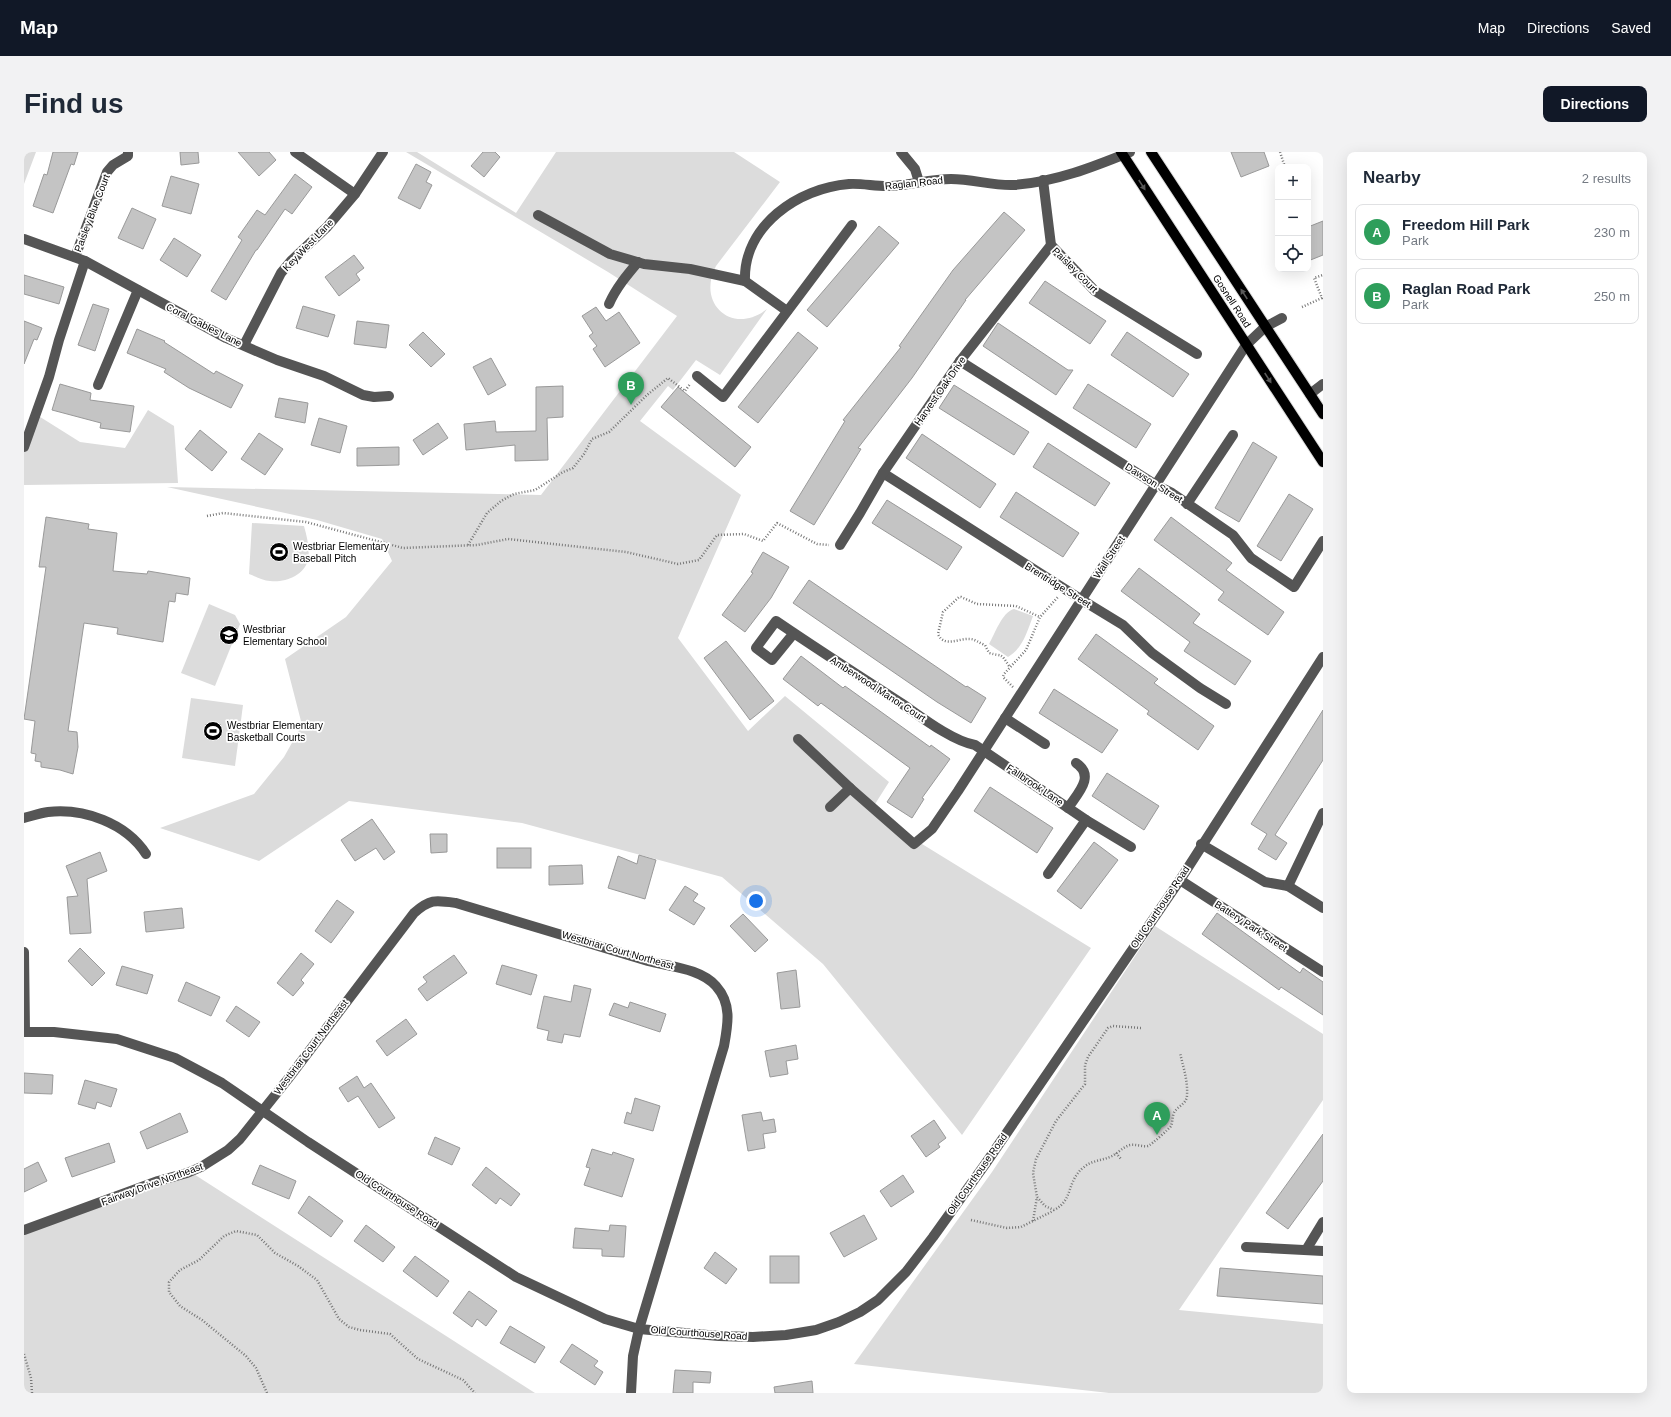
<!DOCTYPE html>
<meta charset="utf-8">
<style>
body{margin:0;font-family:Helvetica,sans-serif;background:#f2f2f3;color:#1f2937}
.controls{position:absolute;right:12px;top:12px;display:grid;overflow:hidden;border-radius:8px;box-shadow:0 4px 16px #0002}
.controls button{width:36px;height:36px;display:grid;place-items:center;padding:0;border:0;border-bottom:1px solid #e0e1e3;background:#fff;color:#1f2937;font:20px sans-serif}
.you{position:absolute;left:732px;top:749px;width:14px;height:14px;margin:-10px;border:3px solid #fff;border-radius:50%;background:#1a73e8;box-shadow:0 0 0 6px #1a73e833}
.badge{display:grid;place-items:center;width:26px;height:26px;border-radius:50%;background:#111827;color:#fff;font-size:13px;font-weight:700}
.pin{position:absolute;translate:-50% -33px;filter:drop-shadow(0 1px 2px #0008)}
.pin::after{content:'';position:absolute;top:21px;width:14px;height:12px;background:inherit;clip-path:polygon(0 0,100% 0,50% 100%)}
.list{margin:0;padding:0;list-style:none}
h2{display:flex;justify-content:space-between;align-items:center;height:52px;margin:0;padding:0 16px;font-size:17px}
h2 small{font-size:13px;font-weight:400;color:#747a83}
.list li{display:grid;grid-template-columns:26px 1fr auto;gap:12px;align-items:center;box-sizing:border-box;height:56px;margin:0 8px 8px;padding:0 8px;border:1px solid #e0e1e3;border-radius:8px}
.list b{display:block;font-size:15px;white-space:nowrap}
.list p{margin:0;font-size:13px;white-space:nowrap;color:#747a83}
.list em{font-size:13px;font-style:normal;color:#747a83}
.icon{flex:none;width:22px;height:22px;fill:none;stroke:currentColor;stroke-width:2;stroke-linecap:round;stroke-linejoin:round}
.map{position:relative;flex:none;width:1299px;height:1241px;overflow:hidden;border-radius:8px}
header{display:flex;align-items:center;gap:24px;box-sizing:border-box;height:56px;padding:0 20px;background:#111827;color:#fff}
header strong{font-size:19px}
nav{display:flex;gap:22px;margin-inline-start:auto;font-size:14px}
.intro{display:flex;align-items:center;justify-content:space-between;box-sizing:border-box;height:96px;padding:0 24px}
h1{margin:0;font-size:28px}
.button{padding:10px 18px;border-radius:8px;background:#111827;color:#fff;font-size:14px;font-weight:700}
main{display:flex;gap:24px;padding:0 24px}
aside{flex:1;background:#fff;border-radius:8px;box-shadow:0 4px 16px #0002}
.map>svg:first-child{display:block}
.green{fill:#dcdcdc}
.building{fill:#c4c4c4;stroke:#999}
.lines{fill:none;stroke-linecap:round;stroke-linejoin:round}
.major-casing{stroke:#dbdbdb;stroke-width:12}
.path{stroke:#777;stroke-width:2.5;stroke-dasharray:1 2;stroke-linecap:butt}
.minor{stroke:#555;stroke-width:10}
.major{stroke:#000;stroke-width:10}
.oneway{fill:#595959}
.labels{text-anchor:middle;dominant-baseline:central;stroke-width:3.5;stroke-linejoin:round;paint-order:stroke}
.street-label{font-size:10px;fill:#000;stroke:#fff}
.poi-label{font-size:10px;fill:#000;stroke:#fff;text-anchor:start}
</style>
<header>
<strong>Map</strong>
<nav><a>Map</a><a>Directions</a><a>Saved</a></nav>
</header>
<div class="intro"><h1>Find us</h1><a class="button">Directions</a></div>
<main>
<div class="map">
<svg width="1299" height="1241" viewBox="0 0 1299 1241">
<rect width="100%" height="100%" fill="#fff"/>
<g class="green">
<polygon points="0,0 12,0 0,32"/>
<path d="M382,0H393L492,61L532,0H710L756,30L692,114C672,152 709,184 743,157L696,223L672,208L649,238L644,234L616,269L717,343L654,486L724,579L761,544L865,630L846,660L1067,796L938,983L799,812L698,725L498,671L325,649L235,709L136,676L230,642L260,605L278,573L261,507L322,465L368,409L358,387L293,368L143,335L517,343L653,164L584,120Z"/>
<polygon points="124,258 150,274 154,331 0,333 0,295 13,263 56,290 101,296"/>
<path d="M228,371L280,374C283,385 286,397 284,408C280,424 260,431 246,429C239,429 231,424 225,422Z"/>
<polygon points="185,452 211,463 216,472 191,534 157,521"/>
<path d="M990,457L1009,464C1003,480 999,496 984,505L965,492C971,482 978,460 990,457Z"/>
<polygon points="167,546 219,553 211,614 158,606"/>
<polygon points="1131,774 1299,882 1299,948 1155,1158 1299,1172 1299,1241 1085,1241 830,1212 968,1020"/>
<polygon points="165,1019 511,1241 0,1241 0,1078"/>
</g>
<g class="building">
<polygon points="29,0 54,0 50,13 47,12 29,61 9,54 20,22 23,23"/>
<polygon points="156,0 174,0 175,11 157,13"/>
<polygon points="214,0 245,0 252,8 235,24"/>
<polygon points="459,0 471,0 476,5 460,25 447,14"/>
<polygon points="1207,0 1240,0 1245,14 1217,25"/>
<polygon points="392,12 407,20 402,30 408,33 396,57 374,46"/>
<polygon points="271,22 288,35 268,62 261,57 233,98 232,98 202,148 187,139 218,88 214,85 233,58 241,63"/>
<polygon points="147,24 175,32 167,62 138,54"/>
<polygon points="108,56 132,67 119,97 94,86"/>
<polygon points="980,60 1001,78 941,148 942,148 888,226 834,296 837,297 790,373 766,359 821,269 819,268 877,195 875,194 929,118"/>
<polygon points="1299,69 1299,103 1284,109 1284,75"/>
<polygon points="855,74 875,91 803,175 783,158"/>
<polygon points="150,86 177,103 163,125 136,108"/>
<polygon points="330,103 340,116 332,122 336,128 315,144 301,125"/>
<polygon points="0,123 40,135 35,152 0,142"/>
<polygon points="1021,129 1082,169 1066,192 1005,151"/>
<polygon points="69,152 85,157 71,199 54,193"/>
<polygon points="279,154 311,163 304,185 272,176"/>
<polygon points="572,155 582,169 595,160 616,191 581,215 569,197 573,194 565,184 569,181 558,164"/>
<polygon points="0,169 18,176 13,188 10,187 0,212"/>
<polygon points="333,169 365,173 362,196 330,192"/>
<polygon points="974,171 1044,218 1049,218 1032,243 959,194"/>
<polygon points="113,177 141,189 140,190 190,222 192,219 219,233 207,256 165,236 140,220 142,217 103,201"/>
<polygon points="399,180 421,202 407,215 385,193"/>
<polygon points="774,180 794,196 734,271 714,255"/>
<polygon points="1103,180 1165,222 1149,245 1087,203"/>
<polygon points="467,206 482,233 464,243 449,215"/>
<polygon points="36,232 67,241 66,248 110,254 106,280 76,276 77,271 28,258"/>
<polygon points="1064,232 1127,272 1112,296 1049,256"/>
<polygon points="930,233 1005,280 990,303 915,256"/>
<polygon points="539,234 539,265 523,266 524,308 491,309 491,293 442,298 440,272 471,269 472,280 512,279 512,235"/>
<polygon points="654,235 727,295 711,315 637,255"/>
<polygon points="255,246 284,251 281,271 251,265"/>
<polygon points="295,266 323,274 316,301 287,293"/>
<polygon points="414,271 424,286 399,303 389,288"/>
<polygon points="176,278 203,300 188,319 161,297"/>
<polygon points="235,281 259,297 241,323 217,307"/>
<polygon points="898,282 972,332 956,356 882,306"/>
<polygon points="1229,290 1253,305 1215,370 1191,356"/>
<polygon points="1024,291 1086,331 1071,354 1009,315"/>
<polygon points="375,295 375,313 333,314 333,296"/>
<polygon points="992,340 1055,381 1039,405 976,365"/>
<polygon points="1265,342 1289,357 1257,409 1233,394"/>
<polygon points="863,348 938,395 923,418 848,371"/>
<polygon points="22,365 65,372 64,377 93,381 89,419 123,422 124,419 166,426 164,443 152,441 151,450 145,449 139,490 93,482 94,476 60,471 44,579 53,580 54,595 49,622 36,618 17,615 17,610 11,609 12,602 7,601 11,569 0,567 22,415 15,415"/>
<polygon points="1147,365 1208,411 1202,418 1260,460 1244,483 1194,448 1200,440 1130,388"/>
<polygon points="739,400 765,415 747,446 721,480 698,463 729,421 727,420"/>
<polygon points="1115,416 1176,462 1169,471 1227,509 1211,533 1160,499 1166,490 1097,439"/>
<polygon points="785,428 942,535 943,534 962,546 947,571 913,550 769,451"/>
<polygon points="1072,482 1134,527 1130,531 1190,574 1174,598 1123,562 1125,559 1054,507"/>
<polygon points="702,489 750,549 726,568 680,506"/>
<polygon points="777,504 819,536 821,534 906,595 907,593 926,607 898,646 900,647 888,666 863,650 886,616 797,551 794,554 759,527"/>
<polygon points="1030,537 1094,578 1078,601 1015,561"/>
<polygon points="1299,558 1299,608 1251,683 1263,691 1252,708 1234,697 1243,682 1227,672"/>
<polygon points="1083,621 1135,654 1120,678 1068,644"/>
<polygon points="966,635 1029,676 1013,701 950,659"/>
<polygon points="348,667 371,700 360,708 352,696 331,709 317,688"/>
<polygon points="406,682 423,682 423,700 407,701"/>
<polygon points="1070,690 1094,708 1057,757 1033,739"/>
<rect x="473" y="696" width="34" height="20"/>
<polygon points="76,700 83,719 63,727 67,781 46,782 43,745 54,744 42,714"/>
<polygon points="615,703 632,708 621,747 584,736 594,704 613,712"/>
<polygon points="558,713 559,732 525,733 525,714"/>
<polygon points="661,734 674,742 669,749 681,756 670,773 645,758"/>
<polygon points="313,748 330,760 307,791 291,779"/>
<polygon points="158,756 160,776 122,780 120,760"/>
<polygon points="1193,761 1276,821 1279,816 1299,830 1299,863 1257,835 1255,838 1178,782"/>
<polygon points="719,762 744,788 731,800 706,774"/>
<polygon points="56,796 81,821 68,834 44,809"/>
<polygon points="277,801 290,812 277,828 280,831 269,844 253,831"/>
<polygon points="430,803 443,821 403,849 394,837 403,830 399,825"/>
<polygon points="478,813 513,823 507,843 472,832"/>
<polygon points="98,814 129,823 123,842 92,833"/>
<polygon points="772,818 776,855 757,857 753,821"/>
<polygon points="162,830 196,845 187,864 154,849"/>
<polygon points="550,833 567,837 556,885 540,882 538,891 523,888 525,879 513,876 520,844 547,850"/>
<polygon points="606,850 642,862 636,880 585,863 590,851 604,856"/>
<polygon points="212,854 236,870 225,885 202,869"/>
<polygon points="382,867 393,882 363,904 352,889"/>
<polygon points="772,893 774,907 762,909 764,922 746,925 741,899"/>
<polygon points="0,921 29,923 28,942 0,941"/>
<polygon points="333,924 340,936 347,931 371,966 355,976 334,944 324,950 315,936"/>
<polygon points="61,928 93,937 87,955 73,950 71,957 54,952"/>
<polygon points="611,946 636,954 629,979 600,971 603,960 607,962"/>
<polygon points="737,960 739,969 750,967 752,980 739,982 741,996 724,999 718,963"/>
<polygon points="156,961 164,980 123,997 116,980"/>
<polygon points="910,968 922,986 914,992 916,995 902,1005 887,984"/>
<polygon points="1299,982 1299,1029 1264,1077 1242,1061"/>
<polygon points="411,985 436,996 428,1013 404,1002"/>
<polygon points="85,991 91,1010 48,1025 41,1006"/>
<polygon points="568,997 588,1003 589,1000 610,1007 598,1045 560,1033 566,1016 562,1015"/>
<polygon points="14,1010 23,1029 0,1040 0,1017"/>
<polygon points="236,1013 272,1029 265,1047 228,1032"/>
<polygon points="462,1015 496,1042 487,1054 476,1046 472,1052 448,1033"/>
<polygon points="879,1023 890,1040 867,1055 856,1039"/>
<polygon points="285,1044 319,1069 307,1085 274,1061"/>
<polygon points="840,1063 853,1087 820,1105 806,1081"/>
<polygon points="342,1073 371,1095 359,1110 330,1089"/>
<polygon points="586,1073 602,1074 600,1105 578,1104 578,1097 549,1096 551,1076 585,1079"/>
<polygon points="691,1100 713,1117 702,1132 680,1116"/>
<polygon points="391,1104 425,1129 413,1145 379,1119"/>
<rect x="746" y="1104" width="29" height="27"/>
<polygon points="1196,1116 1299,1124 1299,1152 1193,1144"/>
<polygon points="445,1139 473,1159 462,1174 453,1167 448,1175 429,1161"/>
<polygon points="486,1174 521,1195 511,1211 476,1191"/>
<polygon points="548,1192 574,1209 570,1214 579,1220 571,1233 536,1210"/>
<polygon points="651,1218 687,1220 686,1231 669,1230 669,1241 649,1241"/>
<polygon points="788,1229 789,1241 751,1241 750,1235"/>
</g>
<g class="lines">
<defs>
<g id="major">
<polyline points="1097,0 1299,310"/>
<polyline points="1127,0 1299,262"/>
</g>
</defs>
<use href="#major" class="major-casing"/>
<g class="path">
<polyline points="1256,0 1261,15"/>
<polyline points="1278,155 1298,146 1290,126 1299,123"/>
<polyline points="183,364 199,361 282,370 379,396 453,393 484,387 602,400 654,412 675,408 693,383 720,382 739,389 753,371 793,392 805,393"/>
<polyline points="444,393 463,361 477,349 490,342 511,338 539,320 549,316 560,302 568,287 585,280 623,243 644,226 661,239 666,232"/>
<path d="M985,514C976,500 979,505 965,501L961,493C955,491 951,487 946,487C935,486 920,496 914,482L919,460L935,445H937L953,452L992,454L1016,465"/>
<polyline points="989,535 979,525 980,522 1002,498 1016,465 1034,445"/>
<path d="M1117,876L1089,874L1084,876L1064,905L1061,913V932L1032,969L1012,1007L1009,1021L1013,1045L1021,1054L1030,1058C1050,1048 1042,1029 1060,1015C1068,1008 1078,1009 1088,1004C1094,1001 1099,995 1106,993C1112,992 1118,995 1124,994C1127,993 1146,976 1147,974C1149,969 1148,963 1151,959C1156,953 1163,951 1163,943C1164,929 1159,914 1156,901"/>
<polyline points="1092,1001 1097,1007"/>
<polyline points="947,1068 983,1076 997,1075 1029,1059"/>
<polyline points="1009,1069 1013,1045"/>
<polyline points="0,1202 7,1226 8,1241"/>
<polyline points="243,1241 232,1216 222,1204 178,1168 156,1154 145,1140 145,1130 156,1118 175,1108 200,1084 212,1079 233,1083 251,1101 274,1114 293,1128 315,1167 325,1175 336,1178 366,1182 394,1207 439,1228 451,1241"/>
</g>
<g class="minor">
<polyline points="271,0 331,42"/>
<polyline points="877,0 891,17 895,30"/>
<polyline points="1019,28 1027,93 1071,139 1173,202"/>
<polyline points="514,63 586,102 620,112 666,117 721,129 763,159"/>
<polyline points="0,87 61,109 202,186 253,208 300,224 339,243 350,245 365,244"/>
<polyline points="51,105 83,20 89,13 104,4 104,0"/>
<path d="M721,129C719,74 774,36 825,32C839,31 853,35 867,34C887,33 907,27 927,27C949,27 969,34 990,33C1031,30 1069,15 1106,0"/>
<path d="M585,152C592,136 603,123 614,110"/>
<polyline points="220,193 257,121 267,109 303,75 331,42 359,0"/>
<polyline points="936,209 1132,333 1148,341 1209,383 1227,406 1270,435 1299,389"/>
<polyline points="673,224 699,245 828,73"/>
<polyline points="74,233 114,138"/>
<polyline points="1286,242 1299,232"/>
<polyline points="0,295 25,225 35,188 61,109"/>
<polyline points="859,321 1058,448 1099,473 1128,501 1176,536 1202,552"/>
<polyline points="1163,352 1209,283"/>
<polyline points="816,393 836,361 859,321 936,209 1027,93"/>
<path d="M770,481L748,508L732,496L752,469C793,497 835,524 877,551C896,564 928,589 951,593L1062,668L1024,722"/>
<polyline points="981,566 1021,592"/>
<polyline points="774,587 826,636"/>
<polyline points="806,655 826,636 890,692 908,677 934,639 1222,193 1241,175 1258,166"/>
<path d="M1044,656C1053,642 1072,624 1052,611"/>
<path d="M0,666C8,664 16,661 24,660C60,656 102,671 122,702"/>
<polyline points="1062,668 1107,695"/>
<polyline points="1177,692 1241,730 1264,734 1299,756"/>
<polyline points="1156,728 1299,820"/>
<polyline points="1264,734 1299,661"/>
<polyline points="0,800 1,880"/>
<polyline points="0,880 30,880 93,887 151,906 198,931 284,990 492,1125 581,1167 615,1177 695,1184 729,1185 762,1183 792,1178 815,1170 836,1160 854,1148 882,1120 909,1085 962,1011 1156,728 1299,505"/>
<path d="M0,1078L134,1029L163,1021L177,1015L204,998L216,987L264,927L390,761C406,747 411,748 432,751C496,770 560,790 624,809C646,815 676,816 692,834C708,852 704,872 700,894L615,1177L609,1204L607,1241"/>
<polyline points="1222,1095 1299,1099"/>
<polyline points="1282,1098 1299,1070"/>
</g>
<use href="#major" class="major"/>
</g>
<defs><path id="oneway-solid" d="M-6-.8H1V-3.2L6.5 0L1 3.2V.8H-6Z"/></defs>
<g class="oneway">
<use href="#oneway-solid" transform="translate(1118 33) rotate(57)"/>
<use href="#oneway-solid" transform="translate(1220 142) rotate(-123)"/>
<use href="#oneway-solid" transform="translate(1244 226) rotate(57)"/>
</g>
<defs>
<symbol id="stadium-disc" viewBox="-11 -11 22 22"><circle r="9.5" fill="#000" stroke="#fff"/><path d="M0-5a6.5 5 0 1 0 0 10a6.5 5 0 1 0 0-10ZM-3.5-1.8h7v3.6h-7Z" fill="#fff"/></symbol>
<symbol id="school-disc" viewBox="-11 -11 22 22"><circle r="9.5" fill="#000" stroke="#fff"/><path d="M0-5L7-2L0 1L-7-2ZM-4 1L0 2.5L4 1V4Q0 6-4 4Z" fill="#fff"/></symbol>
</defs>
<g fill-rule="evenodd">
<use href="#stadium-disc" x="244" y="389" width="22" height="22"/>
<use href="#school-disc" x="194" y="472" width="22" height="22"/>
<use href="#stadium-disc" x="178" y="568" width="22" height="22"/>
</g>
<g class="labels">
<g class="street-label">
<text transform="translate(890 31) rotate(-6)">Raglan Road</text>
<text transform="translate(68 61) rotate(-69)">Paisley Blue Court</text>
<text transform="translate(284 93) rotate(-46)">Key West Lane</text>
<text transform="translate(1051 118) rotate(45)">Paisley Court</text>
<text transform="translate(1208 149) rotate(57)">Gosnell Road</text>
<text transform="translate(180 173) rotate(27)">Coral Gables Lane</text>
<text transform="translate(916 239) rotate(-55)">Harvest Oak Drive</text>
<text transform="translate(1130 331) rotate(32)">Dawson Street</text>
<text transform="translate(1085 405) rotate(-57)">Wall Street</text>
<text transform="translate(1034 433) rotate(32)">Brentridge Street</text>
<text transform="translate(854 537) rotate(33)">Amberwood Manor Court</text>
<text transform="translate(1011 633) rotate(34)">Fallbrook Lane</text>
<text transform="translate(1136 755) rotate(-56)">Old Courthouse Road</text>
<text transform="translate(1227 774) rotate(33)">Battery Park Street</text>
<text transform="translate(594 798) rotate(16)">Westbriar Court Northeast</text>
<text transform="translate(287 895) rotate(-53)">Westbriar Court Northeast</text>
<text transform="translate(953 1022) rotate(-55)">Old Courthouse Road</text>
<text transform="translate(128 1032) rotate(-20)">Fairway Drive Northeast</text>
<text transform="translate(373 1047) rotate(33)">Old Courthouse Road</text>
<text transform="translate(675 1181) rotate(4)">Old Courthouse Road</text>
</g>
<g class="poi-label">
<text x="269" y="394">Westbriar Elementary<tspan x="269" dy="12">Baseball Pitch</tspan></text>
<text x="219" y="477">Westbriar<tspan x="219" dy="12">Elementary School</tspan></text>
<text x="203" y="573">Westbriar Elementary<tspan x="203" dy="12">Basketball Courts</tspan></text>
</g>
</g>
</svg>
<div class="controls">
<button>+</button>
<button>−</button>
<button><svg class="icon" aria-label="locate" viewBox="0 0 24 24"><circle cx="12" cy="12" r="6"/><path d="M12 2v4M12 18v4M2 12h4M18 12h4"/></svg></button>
</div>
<div class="you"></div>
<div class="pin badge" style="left:1133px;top:983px;background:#2e9e5b">A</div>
<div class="pin badge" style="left:607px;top:253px;background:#2e9e5b">B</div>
</div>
<aside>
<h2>Nearby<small>2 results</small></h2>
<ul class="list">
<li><span class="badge" style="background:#2e9e5b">A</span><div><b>Freedom Hill Park</b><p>Park</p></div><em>230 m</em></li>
<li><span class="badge" style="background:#2e9e5b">B</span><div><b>Raglan Road Park</b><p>Park</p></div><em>250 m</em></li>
</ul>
</aside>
</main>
